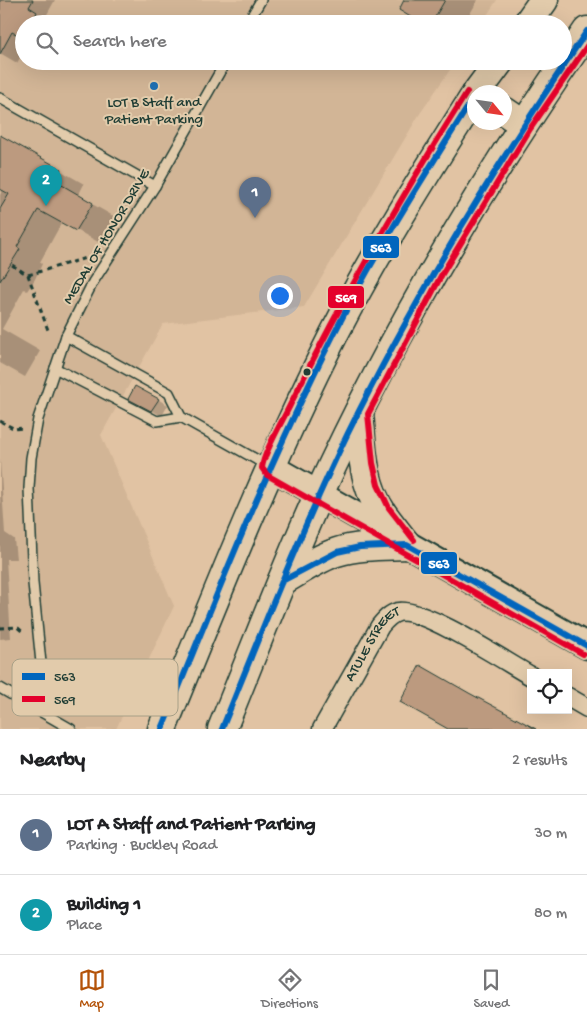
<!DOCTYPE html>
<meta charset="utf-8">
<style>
body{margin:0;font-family:"Gochi Hand",sans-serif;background:#f6f6f6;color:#202124}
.controls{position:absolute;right:15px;bottom:15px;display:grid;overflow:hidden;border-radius:0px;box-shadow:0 5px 20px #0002}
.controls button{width:45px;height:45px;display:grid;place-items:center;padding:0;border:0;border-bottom:1px solid #e0e0e0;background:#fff;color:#202124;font:25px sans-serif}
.compass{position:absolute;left:467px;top:85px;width:45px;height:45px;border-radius:50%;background:#fff;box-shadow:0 5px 20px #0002;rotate:119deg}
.you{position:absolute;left:279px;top:295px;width:18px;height:18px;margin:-12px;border:4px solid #fff;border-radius:50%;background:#1a73e8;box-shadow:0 0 0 8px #1a73e833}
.badge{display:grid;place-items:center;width:32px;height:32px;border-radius:50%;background:#b45309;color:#fff;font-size:16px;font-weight:700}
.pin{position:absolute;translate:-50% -41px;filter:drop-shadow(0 1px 2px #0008)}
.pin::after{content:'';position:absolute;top:26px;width:18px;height:15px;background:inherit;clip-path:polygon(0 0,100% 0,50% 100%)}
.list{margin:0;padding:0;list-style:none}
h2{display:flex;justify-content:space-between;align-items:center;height:65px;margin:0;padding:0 20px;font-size:21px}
h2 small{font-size:16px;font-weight:400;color:#757577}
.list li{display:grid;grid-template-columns:32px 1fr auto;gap:15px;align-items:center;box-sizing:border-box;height:80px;padding:0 20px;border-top:1px solid #e0e0e0}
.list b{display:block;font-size:19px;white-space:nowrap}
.list p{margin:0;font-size:16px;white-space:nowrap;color:#757577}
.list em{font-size:16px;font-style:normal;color:#757577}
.icon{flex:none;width:28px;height:28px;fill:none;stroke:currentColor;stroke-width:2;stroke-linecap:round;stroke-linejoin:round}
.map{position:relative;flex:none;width:587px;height:729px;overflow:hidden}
.search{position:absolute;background:#fff;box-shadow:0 5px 20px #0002;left:15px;right:15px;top:15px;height:55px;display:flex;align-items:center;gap:12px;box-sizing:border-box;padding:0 18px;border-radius:28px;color:#757577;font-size:19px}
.sheet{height:225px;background:#fff}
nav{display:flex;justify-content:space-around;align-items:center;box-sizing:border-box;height:70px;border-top:1px solid #e0e0e0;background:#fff;font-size:14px;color:#757577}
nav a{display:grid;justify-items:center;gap:2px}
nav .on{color:#b45309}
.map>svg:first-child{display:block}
.built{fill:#d2b596}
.shadow{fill:#0003}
.building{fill:#bc9a7f;stroke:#1f3d34}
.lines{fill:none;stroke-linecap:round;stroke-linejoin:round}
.lane-casing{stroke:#1f3d34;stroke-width:12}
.street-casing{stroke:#1f3d34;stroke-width:21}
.secondary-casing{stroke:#1f3d34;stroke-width:29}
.highway-casing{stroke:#1f3d34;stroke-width:31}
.path{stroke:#1f3d34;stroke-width:3;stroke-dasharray:5 4;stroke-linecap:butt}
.lane{stroke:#e2cbab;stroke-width:9}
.street{stroke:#e2cbab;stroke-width:18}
.secondary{stroke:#e2cbab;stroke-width:25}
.highway{stroke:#e2cbab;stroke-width:28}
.bus-1-casing{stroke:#e2cbab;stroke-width:10}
.bus-2-casing{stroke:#e2cbab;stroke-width:10}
.bus-1{stroke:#0065bd;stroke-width:6}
.bus-2{stroke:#e4002b;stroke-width:6}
.poi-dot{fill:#1f6fb2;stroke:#e2cbab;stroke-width:2}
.bus-dot{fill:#1f3d34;stroke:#e2cbab;stroke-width:2}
.labels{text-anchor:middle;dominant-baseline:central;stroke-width:4;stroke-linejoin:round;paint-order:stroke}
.poi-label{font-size:15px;fill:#1f3d34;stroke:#e2cbab}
.street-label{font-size:15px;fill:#1f3d34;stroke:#e2cbab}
.key{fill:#e2cbab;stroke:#a8a087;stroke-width:1}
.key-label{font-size:14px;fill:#1f3d34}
.line-badge{stroke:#e2cbab;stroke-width:2}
.badge-label{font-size:14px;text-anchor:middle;font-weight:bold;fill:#fff}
</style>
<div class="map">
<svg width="587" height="729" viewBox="0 0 587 729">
<rect width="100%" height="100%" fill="#e1c3a3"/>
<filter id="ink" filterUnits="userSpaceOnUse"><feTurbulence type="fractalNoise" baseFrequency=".02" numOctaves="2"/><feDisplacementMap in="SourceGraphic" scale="10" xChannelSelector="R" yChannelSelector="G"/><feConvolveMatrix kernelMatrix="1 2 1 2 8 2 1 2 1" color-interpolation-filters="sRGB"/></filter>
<g filter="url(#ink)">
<polygon class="built" points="0,0 497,0 481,24 24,24 24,61 456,61 419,115 304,307 163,324 101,435 174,606 116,729 0,729"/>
<g class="shadow">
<polygon points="0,0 55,0 45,18 53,24 24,24 24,51 17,63 0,53"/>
<polygon points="406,0 478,0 464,24 424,24"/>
<polygon points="0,136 84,184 78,196 115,217 100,243 62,222 40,262 42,264 35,279 27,291 24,289 2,329 40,351 25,377 0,363 0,195 3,189 0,187"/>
<polygon points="136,387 168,405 162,416 140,404"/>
<polygon points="0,459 5,533 14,539 16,559 6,559 11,638 0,639"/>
</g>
<g class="building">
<polygon points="0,0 33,0 29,7 37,12 31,24 24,24 24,38 12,32 0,54"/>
<polygon points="404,0 445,0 431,24 422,24 399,10"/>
<polygon points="0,135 61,169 55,181 93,203 76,231 38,210 17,247 20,249 0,281 0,209 9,194 0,189"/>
<polygon points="135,386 159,399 151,411 128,399"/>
<polygon points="420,665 469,693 536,729 448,729 400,702"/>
</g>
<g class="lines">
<defs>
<g id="lane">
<polyline points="247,24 261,0"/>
<polyline points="0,98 155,186"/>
<polyline points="66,336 169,393 181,417 268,466"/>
<polyline points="55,368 157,421 181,417"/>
<polyline points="0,688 71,729"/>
<polyline points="20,700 41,663 33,583 29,488 31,458 38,419 66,336 93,282 155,186 226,61"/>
</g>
<g id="street">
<polyline points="568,697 587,708"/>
<path id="s1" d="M322,729L380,626C385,620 390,614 398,612C423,607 506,662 531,676"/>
</g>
<polyline id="secondary" points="271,467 587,646"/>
<g id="highway">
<polyline points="527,24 544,0"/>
<polyline points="477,92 500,61"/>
<polyline points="504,111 523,124"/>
<path d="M359,412C362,447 362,484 383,514C391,525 399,535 407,545"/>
<path d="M282,581C300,571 318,558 337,552C360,545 384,546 407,545"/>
<path d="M162,729C216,596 269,462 334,334C376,252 425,174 474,97"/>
<path d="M222,729C254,651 284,571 319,494C394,331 485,178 587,31"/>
</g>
</defs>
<use href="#lane" class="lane-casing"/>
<use href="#street" class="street-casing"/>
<use href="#secondary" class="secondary-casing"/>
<use href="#highway" class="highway-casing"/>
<g class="path">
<polyline points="12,265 28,275 48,330"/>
<polyline points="28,275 86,258"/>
<polyline points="0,421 15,429 22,428"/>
<polyline points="0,628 17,627 24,633"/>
</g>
<use href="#lane" class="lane"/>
<use href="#street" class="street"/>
<use href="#secondary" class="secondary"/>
<use href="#highway" class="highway"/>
<defs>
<g id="bus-1">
<polyline points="282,581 337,552 360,547 407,545 587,646"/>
<path d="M162,729C216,596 269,462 334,334C375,252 425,175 474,97"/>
<path d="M222,729C262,630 301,530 348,433C417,293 499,160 587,31"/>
</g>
<g id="bus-2">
<path d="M467,92C404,192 345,294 293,399C286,415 263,453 262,468L267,475L583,654"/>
<polyline points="414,540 389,508 378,485 373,463 368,414 442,274 530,129 587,46"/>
</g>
</defs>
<use href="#bus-1" class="bus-1-casing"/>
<use href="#bus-2" class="bus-2-casing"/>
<use href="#bus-1" class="bus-1"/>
<use href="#bus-2" class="bus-2"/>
</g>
</g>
<circle class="poi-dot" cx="154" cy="86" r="5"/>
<circle class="bus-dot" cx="307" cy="372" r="4.5"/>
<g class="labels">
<g class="poi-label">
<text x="154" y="103">LOT B Staff and<tspan x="154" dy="17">Patient Parking</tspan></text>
</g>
<g class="street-label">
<text transform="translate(107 237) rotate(-59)">MEDAL OF HONOR DRIVE</text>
<text stroke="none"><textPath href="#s1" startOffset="99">ATULE STREET</textPath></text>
</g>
</g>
<rect x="12" y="659" width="166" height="57" rx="8" class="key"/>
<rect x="22" y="673" width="23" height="7" fill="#0065bd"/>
<rect x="22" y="696" width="23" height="6" fill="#e4002b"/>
<g class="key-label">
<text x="54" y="681">563</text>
<text x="54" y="704">569</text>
</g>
<g class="line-badge">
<rect x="362" y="235" width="38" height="24" rx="5" fill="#0065bd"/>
<rect x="327" y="285" width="38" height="24" rx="5" fill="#e4002b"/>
<rect x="420" y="551" width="38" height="24" rx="5" fill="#0065bd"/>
</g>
<g class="badge-label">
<text x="381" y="252">563</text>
<text x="346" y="302">569</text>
<text x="439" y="568">563</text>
</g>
</svg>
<div class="controls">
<button><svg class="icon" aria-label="locate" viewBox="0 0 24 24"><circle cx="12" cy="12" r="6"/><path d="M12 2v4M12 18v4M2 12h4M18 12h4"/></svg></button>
</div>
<svg class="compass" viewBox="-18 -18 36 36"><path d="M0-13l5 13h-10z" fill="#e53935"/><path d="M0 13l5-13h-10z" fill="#757577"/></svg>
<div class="you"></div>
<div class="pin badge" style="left:255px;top:218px;background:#5c6f8a">1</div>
<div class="pin badge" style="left:46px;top:206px;background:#0f9aa8">2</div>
<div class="search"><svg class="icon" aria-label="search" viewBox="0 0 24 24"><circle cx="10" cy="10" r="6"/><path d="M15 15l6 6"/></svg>Search here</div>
</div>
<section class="sheet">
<h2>Nearby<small>2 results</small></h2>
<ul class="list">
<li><span class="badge" style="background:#5c6f8a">1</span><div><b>LOT A Staff and Patient Parking</b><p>Parking · Buckley Road</p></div><em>30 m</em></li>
<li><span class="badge" style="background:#0f9aa8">2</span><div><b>Building 1</b><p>Place</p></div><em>80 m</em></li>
</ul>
</section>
<nav>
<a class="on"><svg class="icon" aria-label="map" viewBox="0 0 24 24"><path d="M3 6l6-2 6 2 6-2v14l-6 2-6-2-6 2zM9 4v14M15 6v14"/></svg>Map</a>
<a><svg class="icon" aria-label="directions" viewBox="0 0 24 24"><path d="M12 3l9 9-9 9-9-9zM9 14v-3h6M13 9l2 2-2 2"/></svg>Directions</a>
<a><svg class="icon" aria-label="saved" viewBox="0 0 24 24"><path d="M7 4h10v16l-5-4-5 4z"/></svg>Saved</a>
</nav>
